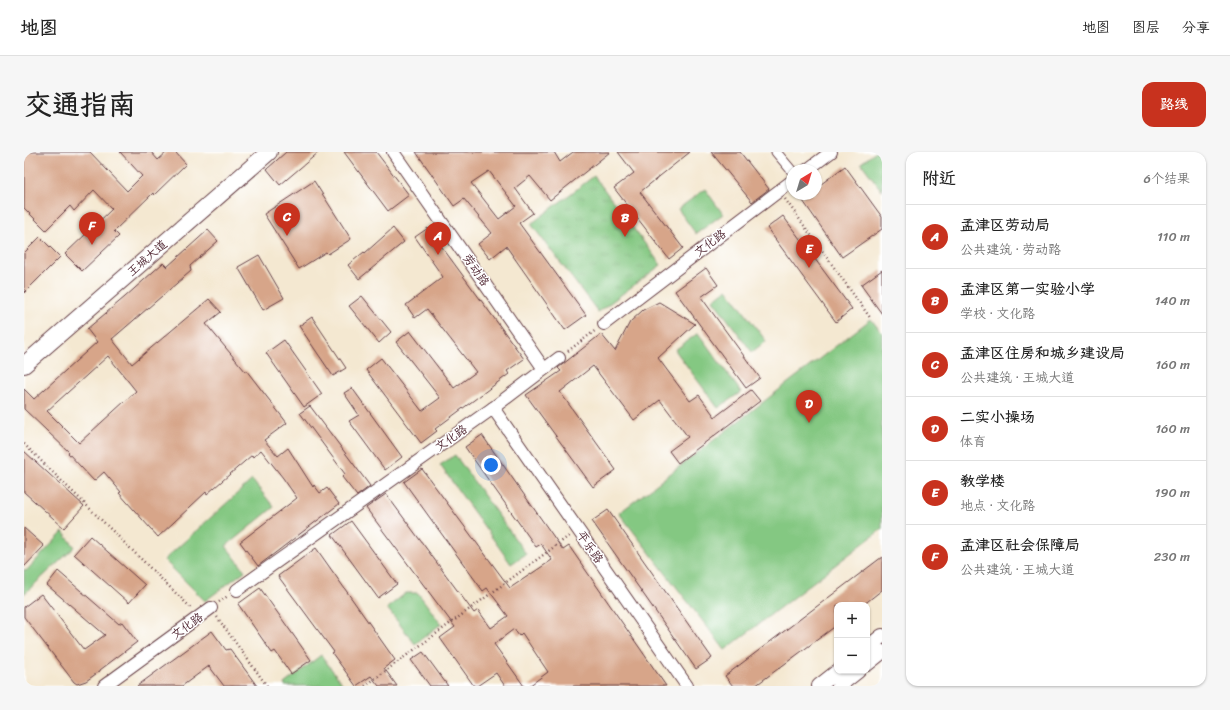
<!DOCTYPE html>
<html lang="zh">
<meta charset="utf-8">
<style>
body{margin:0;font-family:Sriracha,"LXGW WenKai TC",sans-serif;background:#f6f6f6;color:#222}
.controls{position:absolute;right:12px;bottom:12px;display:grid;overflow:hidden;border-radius:8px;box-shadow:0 1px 3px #0004}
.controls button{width:36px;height:36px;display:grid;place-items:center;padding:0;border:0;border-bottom:1px solid #e0e0e0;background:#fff;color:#222;font:20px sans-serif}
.compass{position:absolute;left:762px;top:12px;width:36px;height:36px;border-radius:50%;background:#fff;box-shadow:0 1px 3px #0004;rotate:38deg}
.you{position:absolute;left:467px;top:313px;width:14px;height:14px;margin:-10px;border:3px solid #fff;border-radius:50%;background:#1a73e8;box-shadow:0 0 0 6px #1a73e833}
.badge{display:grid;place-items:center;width:26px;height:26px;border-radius:50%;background:#c8321e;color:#fff;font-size:13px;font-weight:700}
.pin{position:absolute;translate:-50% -33px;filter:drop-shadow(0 1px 2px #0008)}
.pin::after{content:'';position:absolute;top:21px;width:14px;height:12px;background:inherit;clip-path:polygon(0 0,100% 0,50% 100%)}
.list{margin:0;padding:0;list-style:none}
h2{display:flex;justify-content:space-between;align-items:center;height:52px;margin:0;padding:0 16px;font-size:17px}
h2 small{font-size:13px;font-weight:400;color:#767676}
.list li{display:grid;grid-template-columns:26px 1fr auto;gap:12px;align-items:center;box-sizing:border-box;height:64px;padding:0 16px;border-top:1px solid #e0e0e0}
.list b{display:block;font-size:15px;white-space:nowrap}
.list p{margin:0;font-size:13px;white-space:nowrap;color:#767676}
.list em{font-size:13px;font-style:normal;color:#767676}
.map{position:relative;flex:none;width:858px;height:534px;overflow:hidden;border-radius:12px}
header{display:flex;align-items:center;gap:24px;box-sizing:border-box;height:56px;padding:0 20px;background:#fff;border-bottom:1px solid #e0e0e0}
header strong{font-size:19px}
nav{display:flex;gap:22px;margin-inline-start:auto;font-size:14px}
.intro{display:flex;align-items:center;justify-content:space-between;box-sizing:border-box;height:96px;padding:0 24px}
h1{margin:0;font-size:28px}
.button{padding:10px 18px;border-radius:12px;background:#c8321e;color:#fff;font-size:14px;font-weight:700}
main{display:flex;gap:24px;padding:0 24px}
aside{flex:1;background:#fff;border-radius:12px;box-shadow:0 1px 3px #0004}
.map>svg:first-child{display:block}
.green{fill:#84c882;stroke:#677456}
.park{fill:url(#park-tufts);stroke:#677456}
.building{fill:#d7a589;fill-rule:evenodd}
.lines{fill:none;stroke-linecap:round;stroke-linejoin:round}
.pedestrian-casing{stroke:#643d44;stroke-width:11}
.minor-casing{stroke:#643d44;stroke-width:14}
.tertiary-casing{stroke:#643d44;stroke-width:16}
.secondary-casing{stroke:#643d44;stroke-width:18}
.path{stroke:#643d44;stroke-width:2.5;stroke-dasharray:1 3;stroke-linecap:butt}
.pedestrian{stroke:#fff;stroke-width:9}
.minor{stroke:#fff;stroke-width:12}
.tertiary{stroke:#fff;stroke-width:14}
.secondary{stroke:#fff;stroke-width:16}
.labels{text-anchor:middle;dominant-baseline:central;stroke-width:3;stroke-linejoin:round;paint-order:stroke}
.street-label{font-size:12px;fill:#4a1f2b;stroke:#fff}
</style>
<header>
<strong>地图</strong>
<nav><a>地图</a><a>图层</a><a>分享</a></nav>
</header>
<div class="intro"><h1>交通指南</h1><a class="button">路线</a></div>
<main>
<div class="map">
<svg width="858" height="534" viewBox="0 0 858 534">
<defs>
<pattern id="park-tufts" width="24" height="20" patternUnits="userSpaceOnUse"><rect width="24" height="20" fill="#84c882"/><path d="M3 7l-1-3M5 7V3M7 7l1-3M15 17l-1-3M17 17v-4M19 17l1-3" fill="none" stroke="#74ab70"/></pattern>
</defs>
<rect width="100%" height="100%" fill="#fff"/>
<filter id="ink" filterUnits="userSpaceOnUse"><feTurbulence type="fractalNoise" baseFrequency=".025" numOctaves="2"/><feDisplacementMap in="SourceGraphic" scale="8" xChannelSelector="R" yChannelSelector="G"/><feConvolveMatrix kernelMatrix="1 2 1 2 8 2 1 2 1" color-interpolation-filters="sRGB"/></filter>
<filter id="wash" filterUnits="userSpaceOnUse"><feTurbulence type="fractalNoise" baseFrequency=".012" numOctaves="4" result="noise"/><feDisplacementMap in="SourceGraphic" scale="16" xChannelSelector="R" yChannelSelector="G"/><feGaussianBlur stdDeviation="0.9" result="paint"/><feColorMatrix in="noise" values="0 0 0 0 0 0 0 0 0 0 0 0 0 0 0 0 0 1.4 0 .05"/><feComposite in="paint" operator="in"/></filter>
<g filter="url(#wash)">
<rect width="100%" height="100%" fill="#f4e8d1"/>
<g class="green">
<polygon points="852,0 858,0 858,39 837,11"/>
<polygon points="681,37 699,62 672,82 654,57"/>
<polygon points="703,137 742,189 728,200 689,148"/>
<polygon points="847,167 858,181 858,377 701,498 595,361"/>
<polygon points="674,181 717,240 694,256 651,198"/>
<polygon points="431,303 502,402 487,412 416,313"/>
<polygon points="228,328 250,355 202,394 221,419 181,449 140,408"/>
<polygon points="39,380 51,395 0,442 0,417 2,419"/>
<polygon points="382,441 394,441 417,472 391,492 363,456"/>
<polygon points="297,503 320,534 261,534 260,532"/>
</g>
<polygon class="park" points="570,24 637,113 574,160 507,72"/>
<g id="blocks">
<g class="building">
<polygon points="0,0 66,0 103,39 118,24 96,0 127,0 134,8 143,0 151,0 162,12 130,43 129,41 90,79 95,84 58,119 41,102 88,57 70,38 50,59 46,54 22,78 0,56"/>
<polygon points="262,0 295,0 256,33 243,17"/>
<polygon points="320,0 352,0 385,43 364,59"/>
<path d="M392,0H530L536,10L549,0H586L526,48L506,24L491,36L509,61L495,71L562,163L541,178L482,94L466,107L454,92L468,81L440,47L430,54ZM465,19L492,54L475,67L447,31Z"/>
<polygon points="594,0 666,0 616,40 659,96 645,107 590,36 610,21"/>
<polygon points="687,0 716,0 745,37 728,50"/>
<polygon points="821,14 858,65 858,77 818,105 777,46 782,42 792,42 792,36"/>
<polygon points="290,29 327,87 304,102 302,100 275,117 240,62"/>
<polygon points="759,64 828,157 812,170 743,76"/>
<polygon points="369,76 380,90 335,127 324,113 340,100 341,101"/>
<polygon points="404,76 500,207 483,219 485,222 411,277 413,279 397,291 342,218 357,206 398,259 416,246 372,190 386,179 430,236 452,220 403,157 391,166 382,153 419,125 391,85"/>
<path d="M184,78L194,89L166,114L167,119L88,187L108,212L185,147L197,160L182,172L221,219L222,218L263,271L240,288L254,304L264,296L289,335L290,333L296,341L303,336L315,352L234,414L216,390L273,346L259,326L237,298L229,305L228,303L183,342L182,340L134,385L95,341L97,340L80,320L70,329L44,301L45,300L0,257V237L10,247L73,190L63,177L101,145L139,111L143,115ZM84,204L112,239L55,291L23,259Z"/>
<polygon points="16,85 36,105 0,141 0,101"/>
<polygon points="235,103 260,146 239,158 214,115"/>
<polygon points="682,116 694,133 677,145 736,226 722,236 651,139"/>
<polygon points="858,118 858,162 837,133"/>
<polygon points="338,144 367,180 355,191 325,154"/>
<polygon points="635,150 671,172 634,206 666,249 675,243 691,265 727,238 736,249 654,311 645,299 664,285 636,248 610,268 569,214 536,240 592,318 569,335 502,243 537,219 534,216 577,182 591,199 606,170 619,158"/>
<polygon points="288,165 322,216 309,224 275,174"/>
<polygon points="260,188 298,242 280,255 242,201"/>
<polygon points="328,236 378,305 361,318 325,269 335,263 320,241"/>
<polygon points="286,254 346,334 333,344 318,325 321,322 276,261"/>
<polygon points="458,283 539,398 545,394 642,534 505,534 524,520 498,481 495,484 490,477 470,492 500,534 481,534 472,521 453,534 450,534 416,486 431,475 342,356 362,342 450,461 454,458 467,476 484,464 463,436 459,439 380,330 398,317 486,436 528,408 517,392 512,395 441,295"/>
<polygon points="0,299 60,354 40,376 0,340"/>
<polygon points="584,358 688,506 672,517 568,369"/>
<polygon points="327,369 373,432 354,446 308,383"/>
<polygon points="0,376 20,394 0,415"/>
<polygon points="66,384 121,433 105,451 50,402"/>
<polygon points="292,396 371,508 360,516 373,534 355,534 347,524 332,534 308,501 310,500 254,424"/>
<polygon points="858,405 858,438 839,453 813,453 813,473 731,534 709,534 701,524"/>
<polygon points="34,419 95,472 98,470 113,490 76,518 76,519 62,529 53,532 50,530 0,465 0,455 17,442 60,498 81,483 23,433"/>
<polygon points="236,436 287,508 267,522 251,499 248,501 214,452"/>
<polygon points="188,479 202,498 206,497 233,534 200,534 185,514 158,534 113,534"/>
<polygon points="399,500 424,534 406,534 387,508"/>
</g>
</g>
</g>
<g filter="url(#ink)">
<use href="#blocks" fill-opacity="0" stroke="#643d44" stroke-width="1"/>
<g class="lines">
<defs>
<polyline id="pedestrian" points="752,0 768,19"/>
<g id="minor">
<polyline points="369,0 520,217"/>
<polyline points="783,18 807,0"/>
<polyline points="580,172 768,29"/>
<polyline points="469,256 663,534"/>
<polyline points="213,438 469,256 535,206"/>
<polyline points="80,534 187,456"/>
</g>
<g id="tertiary">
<polyline points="843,496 858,484"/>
<polyline points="843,512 858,500"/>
<polyline points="795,534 814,519"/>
<polyline points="815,534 834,519"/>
</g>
<polyline id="secondary" points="0,213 245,0"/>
</defs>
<use href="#pedestrian" class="pedestrian-casing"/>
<use href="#minor" class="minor-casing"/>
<use href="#tertiary" class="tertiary-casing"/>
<use href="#secondary" class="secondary-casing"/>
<g class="path">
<polyline points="761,47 847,167"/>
<polyline points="544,199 572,178"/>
<polyline points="0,292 168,457"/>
<polyline points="195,450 204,444"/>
<polyline points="193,465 243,534"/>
<polyline points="341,534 545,384"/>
</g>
<use href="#pedestrian" class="pedestrian"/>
<use href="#minor" class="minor"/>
<use href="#tertiary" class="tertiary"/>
<use href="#secondary" class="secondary"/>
</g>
</g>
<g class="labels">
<g class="street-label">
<text transform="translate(686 91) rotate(-37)">文化路</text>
<text transform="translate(123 106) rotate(-41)">王城大道</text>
<text transform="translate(452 118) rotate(55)">劳动路</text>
<text transform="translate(427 286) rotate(-35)">文化路</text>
<text transform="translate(566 395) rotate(55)">平乐路</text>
<text transform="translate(163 474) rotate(-36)">文化路</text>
</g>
</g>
</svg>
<div class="controls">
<button>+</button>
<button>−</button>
</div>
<svg class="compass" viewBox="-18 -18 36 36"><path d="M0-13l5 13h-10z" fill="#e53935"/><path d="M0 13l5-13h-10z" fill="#767676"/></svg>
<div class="you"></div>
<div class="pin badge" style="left:414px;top:103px">A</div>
<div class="pin badge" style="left:601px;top:85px">B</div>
<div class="pin badge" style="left:263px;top:84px">C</div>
<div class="pin badge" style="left:785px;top:271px">D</div>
<div class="pin badge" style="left:785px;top:116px">E</div>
<div class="pin badge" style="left:68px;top:93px">F</div>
</div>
<aside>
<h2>附近<small>6个结果</small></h2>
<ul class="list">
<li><span class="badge">A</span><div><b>孟津区劳动局</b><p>公共建筑 · 劳动路</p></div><em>110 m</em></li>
<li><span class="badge">B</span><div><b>孟津区第一实验小学</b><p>学校 · 文化路</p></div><em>140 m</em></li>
<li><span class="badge">C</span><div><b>孟津区住房和城乡建设局</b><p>公共建筑 · 王城大道</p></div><em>160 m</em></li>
<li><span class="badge">D</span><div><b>二实小操场</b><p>体育</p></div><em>160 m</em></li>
<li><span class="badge">E</span><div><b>教学楼</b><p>地点 · 文化路</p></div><em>190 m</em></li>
<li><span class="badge">F</span><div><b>孟津区社会保障局</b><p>公共建筑 · 王城大道</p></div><em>230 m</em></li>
</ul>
</aside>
</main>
